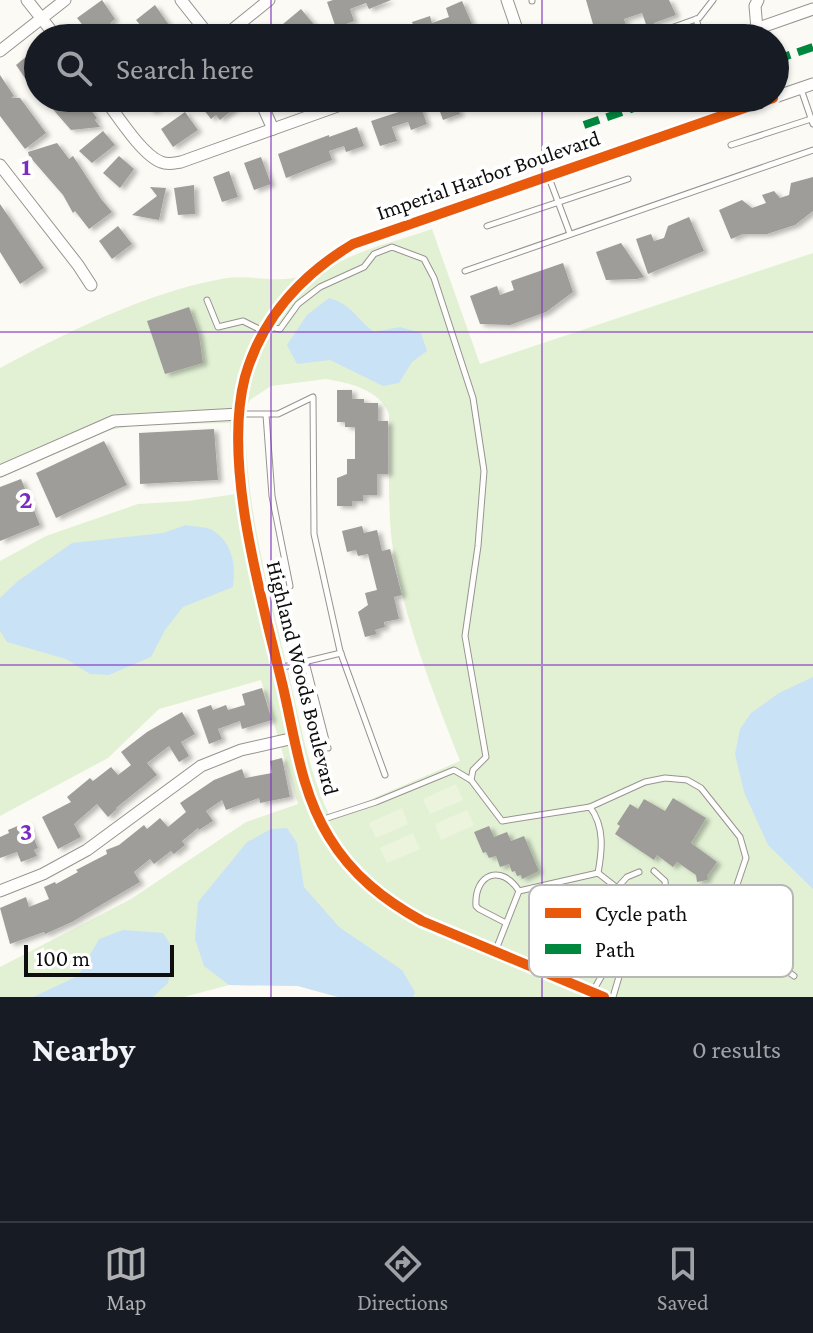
<!DOCTYPE html>
<style>
body{margin:0;font-family:"Crimson Pro",serif;background:#242831;color:#f1f3f6}
.scale{position:absolute;left:24px;bottom:20px;width:150px;box-sizing:border-box;padding-left:8px;border:4px solid #0e0e0e;border-top:0;font-size:22px;line-height:28px;white-space:nowrap;color:#0e0e0e;-webkit-text-stroke:6px #fff;paint-order:stroke}
.list{margin:0;padding:0;list-style:none}
h2{display:flex;justify-content:space-between;align-items:center;height:104px;margin:0;padding:0 32px;font-size:34px}
h2 small{font-size:26px;font-weight:400;color:#9ea1a6}
.icon{flex:none;width:44px;height:44px;fill:none;stroke:currentColor;stroke-width:2;stroke-linecap:round;stroke-linejoin:round}
.map{position:relative;flex:none;width:813px;height:997px;overflow:hidden}
.search{position:absolute;background:#171b24;box-shadow:0 2px 6px #0004;left:24px;right:24px;top:24px;height:88px;display:flex;align-items:center;gap:20px;box-sizing:border-box;padding:0 28px;border-radius:44px;color:#9ea1a6;font-size:30px}
.sheet{height:224px;background:#171b24}
nav{display:flex;justify-content:space-around;align-items:center;box-sizing:border-box;height:112px;border-top:2px solid #363941;background:#171b24;font-size:22px;color:#9ea1a6}
nav a{display:grid;justify-items:center;gap:4px}
nav .on{color:#b0b1b2}
.map>svg:first-child{display:block}
.green{fill:#e2f1d4;fill-rule:evenodd}
.pitch{fill:#edf4dd}
.water{fill:#cae2f5}
.building{fill:#9f9d99;filter:url(#shadow)}
.lines{fill:none;stroke-linecap:round;stroke-linejoin:round}
.service-casing{stroke:#959492;stroke-width:7}
.minor-casing{stroke:#959492;stroke-width:13}
.service{stroke:#fffefd;stroke-width:5}
.minor{stroke:#fffefd;stroke-width:11}
.quiet{stroke:#00873e;stroke-width:8;stroke-dasharray:16 8;stroke-linecap:butt}
.cycleway-casing{stroke:#fff;stroke-width:15}
.cycleway{stroke:#e8590c;stroke-width:10}
.grid{fill:none;stroke:#7b2cbf;stroke-width:2;stroke-opacity:0.55}
.labels{text-anchor:middle;dominant-baseline:central;stroke-width:8;stroke-linejoin:round;paint-order:stroke}
.street-label{font-size:22px;fill:#0e0e0e;stroke:#fff}
.key{fill:#fff;stroke:#b7b7b7;stroke-width:2}
.key-label{font-size:22px;fill:#0e0e0e}
.grid-label{font-size:26px;text-anchor:middle;font-weight:bold;fill:#7b2cbf;stroke:#fff;stroke-width:8;stroke-linejoin:round;paint-order:stroke}
</style>
<div class="map">
<svg width="813" height="997" viewBox="0 0 813 997">
<defs>
<filter id="shadow"><feDropShadow dx="4.5" dy="2.5" stdDeviation="2" flood-color="#0004"/></filter>
</defs>
<rect width="100%" height="100%" fill="#fcfaf4"/>
<path class="green" d="M432,229L480,364L813,253V997H338L298,986L229,985L184,997H0V967L131,899L246,822L298,804L261,680L159,709L108,758L0,816V561L46,536L138,504L188,501L236,494L230,423L138,425L110,430L0,478V368C67,332 146,293 221,279C245,274 269,282 294,278C319,273 339,261 362,252C385,243 409,237 432,229ZM326,379C349,383 379,389 389,414C390,457 387,501 392,543C403,619 433,691 460,761L330,817C308,771 300,720 288,671C268,585 242,495 246,407L250,400L271,386Z"/>
<g class="pitch">
<polygon points="456,784 463,800 430,814 423,799"/>
<polygon points="402,808 408,824 376,838 369,823"/>
<polygon points="467,810 474,825 441,840 435,824"/>
<polygon points="413,833 420,849 387,863 380,848"/>
</g>
<g class="water">
<path d="M329,298C351,304 356,318 374,332L400,327L421,333L427,351L412,362L399,383L383,386L330,360L297,364L287,345L307,315Z"/>
<path d="M186,525C193,527 205,526 212,530C233,542 236,566 233,587L183,607L165,630L151,657L109,675L90,674L66,659L7,642L0,631V598L18,581L72,543L163,533Z"/>
<polygon points="813,677 813,889 768,845 744,792 735,754 740,729 751,713 779,693"/>
<polygon points="287,828 297,843 304,887 339,927 402,970 415,992 413,997 338,997 298,986 229,985 204,966 195,939 198,902 247,842 271,829"/>
<polygon points="123,930 163,933 174,950 168,983 153,997 33,997 78,976 99,939"/>
</g>
<g class="building">
<polygon points="102,0 115,19 110,23 127,38 93,38 77,18"/>
<polygon points="333,0 391,0 369,9 366,3 350,9 354,21 336,28 327,2"/>
<polygon points="586,0 669,0 676,15 654,23 655,28 648,30 642,13 624,19 630,38 620,38 619,35 597,38"/>
<polygon points="462,1 472,24 434,38 418,38 412,22 430,16 432,23 449,17 446,8"/>
<polygon points="155,5 169,25 180,38 165,38 157,27 148,34 136,20"/>
<polygon points="301,9 316,27 303,38 294,38 283,24"/>
<polygon points="38,47 38,76 29,84 16,65"/>
<polygon points="0,75 14,96 11,98 20,98 46,133 25,149 0,116"/>
<polygon points="43,98 81,98 97,118 95,120 100,127 71,130"/>
<polygon points="141,98 170,98 152,112"/>
<polygon points="210,98 230,98 236,107 220,120 216,115 211,119 200,105"/>
<polygon points="435,98 454,98 460,114 443,120"/>
<polygon points="420,105 427,124 411,130 408,122 392,127 397,141 380,146 371,121"/>
<polygon points="185,112 198,130 173,147 161,129"/>
<polygon points="357,127 364,146 346,152 344,146 329,151 332,160 286,178 278,154 329,135 329,137"/>
<polygon points="103,131 115,145 92,163 79,151"/>
<polygon points="57,143 69,159 73,156 101,199 112,212 89,229 75,211 73,213 63,195 29,156 28,152"/>
<polygon points="119,156 134,169 120,188 103,173"/>
<polygon points="261,157 271,184 254,190 244,163"/>
<polygon points="229,171 238,197 222,202 213,177"/>
<polygon points="813,177 813,211 795,225 767,234 743,234 731,239 719,210 742,200 752,208 766,203 762,195 774,191 780,198 789,195 791,183"/>
<polygon points="194,185 195,214 178,215 174,188"/>
<polygon points="150,187 166,188 159,220 132,215 157,196"/>
<polygon points="0,204 44,268 20,284 0,252"/>
<polygon points="689,217 704,251 648,274 636,239 651,234 654,241 664,238 668,226"/>
<polygon points="118,226 132,244 112,259 99,241"/>
<polygon points="621,243 644,277 637,279 606,280 596,252"/>
<polygon points="563,263 573,292 546,312 510,325 480,324 470,296 497,286 500,295 514,290 511,281"/>
<polygon points="189,307 199,335 203,363 165,374 147,321"/>
<polygon points="337,390 352,390 352,399 364,399 364,403 378,403 378,421 388,421 388,474 377,474 377,495 363,495 363,501 352,501 352,506 337,506 337,478 347,474 347,459 355,459 355,427 345,427 345,422 337,422"/>
<polygon points="214,429 218,480 140,484 139,433"/>
<polygon points="104,441 127,485 56,518 36,473"/>
<polygon points="21,479 40,525 0,541 0,487"/>
<polygon points="362,526 364,533 377,530 382,551 390,549 402,595 394,597 399,619 384,622 385,627 375,630 377,634 365,637 358,612 368,605 365,593 377,590 368,554 358,556 356,550 347,552 342,531"/>
<polygon points="262,688 272,720 242,729 240,721 218,729 222,739 209,744 197,710 211,705 213,710 226,705 228,710 245,705 242,694"/>
<polygon points="182,712 195,734 181,742 189,756 179,762 169,746 147,763 157,775 116,808 117,809 108,817 97,804 74,824 81,837 58,849 42,817 71,802 67,797 90,778 93,781 111,767 118,775 131,765 121,752 147,732"/>
<polygon points="282,758 290,797 260,803 259,798 226,810 222,800 206,811 213,821 199,830 198,828 182,841 185,845 174,854 171,851 154,864 150,859 134,872 140,882 72,922 45,934 44,932 10,944 0,908 26,897 29,907 49,899 44,887 55,882 56,884 78,872 76,870 107,854 106,850 119,845 144,825 147,829 160,818 168,827 186,812 180,803 214,780 242,769 245,778 272,773 270,761"/>
<polygon points="673,798 706,818 691,843 717,862 707,876 707,880 697,882 696,875 677,862 673,867 657,855 654,860 615,834 620,826 617,824 630,804 638,809 644,799 665,811"/>
<polygon points="27,822 38,848 34,850 37,856 21,862 17,852 0,858 0,837 9,833 8,830"/>
<polygon points="489,826 494,837 507,832 511,841 524,836 539,871 522,879 521,875 517,876 515,871 512,872 509,864 500,867 496,856 489,858 486,852 483,853 474,832"/>
</g>
<g class="lines">
<defs>
<g id="service">
<polyline points="532,0 532,1"/>
<polyline points="696,19 702,38"/>
<polyline points="686,23 691,38"/>
<polyline points="643,38 699,18 713,0"/>
<polyline points="801,89 813,124"/>
<polyline points="731,145 811,119"/>
<polyline points="548,175 570,234"/>
<polyline points="487,226 628,179"/>
<polyline points="465,271 813,150"/>
<polyline points="207,300 218,327 243,321 263,331"/>
<polyline points="269,327 280,329 298,304 320,287 364,267 374,254 392,247 424,259 434,278 473,398 484,471 478,546 465,636 486,757 473,770 471,780"/>
<polyline points="239,414 278,414 313,397 314,534 340,651 385,775"/>
<polyline points="266,415 272,496 290,586"/>
<polyline points="306,662 328,748"/>
<polyline points="279,668 341,653"/>
<polyline points="590,807 645,782 665,778 687,780 701,788 740,837 746,858 726,917 732,930 794,976"/>
<path d="M321,820L376,802L454,770L471,780L502,821L590,807C605,827 602,851 598,873"/>
<polyline points="617,888 627,877 639,872"/>
<polyline points="640,906 660,903 666,893 665,881 654,871"/>
<path d="M506,923L479,909L476,906C474,874 501,863 519,891"/>
<polyline points="495,952 519,891 598,873 640,906 613,997"/>
<polyline points="593,991 617,949 627,953"/>
</g>
<g id="minor">
<polyline points="27,0 57,38"/>
<polyline points="181,0 211,38"/>
<polyline points="507,0 520,38"/>
<polyline points="757,29 755,6 758,0"/>
<polyline points="222,38 269,0"/>
<polyline points="730,38 813,9"/>
<polyline points="0,51 65,0"/>
<polyline points="775,97 813,84"/>
<path d="M104,98C117,115 142,155 161,162C168,165 174,163 181,162L360,98"/>
<polyline points="259,98 273,129"/>
<polyline points="0,165 78,265 91,285"/>
<polyline points="0,471 114,421 239,414"/>
<polyline points="0,891 43,874 87,850 201,766 241,750 294,738"/>
<path d="M604,997L422,921C384,900 352,875 329,837C301,792 295,738 283,687C262,600 222,464 245,377C262,318 301,275 353,244L773,98"/>
</g>
</defs>
<use href="#service" class="service-casing"/>
<use href="#minor" class="minor-casing"/>
<use href="#service" class="service"/>
<use href="#minor" class="minor"/>
<g class="quiet">
<polyline points="775,60 813,47"/>
<polyline points="584,125 663,98"/>
</g>
<defs>
<path id="cycleway" d="M604,997L422,921C384,900 352,875 329,837C301,792 295,738 283,687C262,600 222,464 245,377C262,318 301,275 353,244L773,98"/>
</defs>
<use href="#cycleway" class="cycleway-casing"/>
<use href="#cycleway" class="cycleway"/>
</g>
<path class="grid" d="M271,0V38M542,0V38M271,98V997M542,98V997M0,332H813M0,665H813"/>
<g class="labels">
<g class="street-label">
<text transform="translate(488 175) rotate(-19)">Imperial Harbor Boulevard</text>
<text transform="translate(303 678) rotate(76)">Highland Woods Boulevard</text>
</g>
</g>
<rect x="529" y="885" width="264" height="92" rx="12" class="key"/>
<rect x="545" y="908" width="36" height="10" fill="#e8590c"/>
<rect x="545" y="944" width="36" height="10" fill="#00873e"/>
<g class="key-label">
<text x="595" y="921">Cycle path</text>
<text x="595" y="957">Path</text>
</g>
<g class="grid-label">
<text x="26" y="175">1</text>
<text x="26" y="508">2</text>
<text x="26" y="840">3</text>
</g>
</svg>
<div class="scale">100 m</div>
<div class="search"><svg class="icon" aria-label="search" viewBox="0 0 24 24"><circle cx="10" cy="10" r="6"/><path d="M15 15l6 6"/></svg>Search here</div>
</div>
<section class="sheet">
<h2>Nearby<small>0 results</small></h2>
<ul class="list">
</ul>
</section>
<nav>
<a class="on"><svg class="icon" aria-label="map" viewBox="0 0 24 24"><path d="M3 6l6-2 6 2 6-2v14l-6 2-6-2-6 2zM9 4v14M15 6v14"/></svg>Map</a>
<a><svg class="icon" aria-label="directions" viewBox="0 0 24 24"><path d="M12 3l9 9-9 9-9-9zM9 14v-3h6M13 9l2 2-2 2"/></svg>Directions</a>
<a><svg class="icon" aria-label="saved" viewBox="0 0 24 24"><path d="M7 4h10v16l-5-4-5 4z"/></svg>Saved</a>
</nav>
